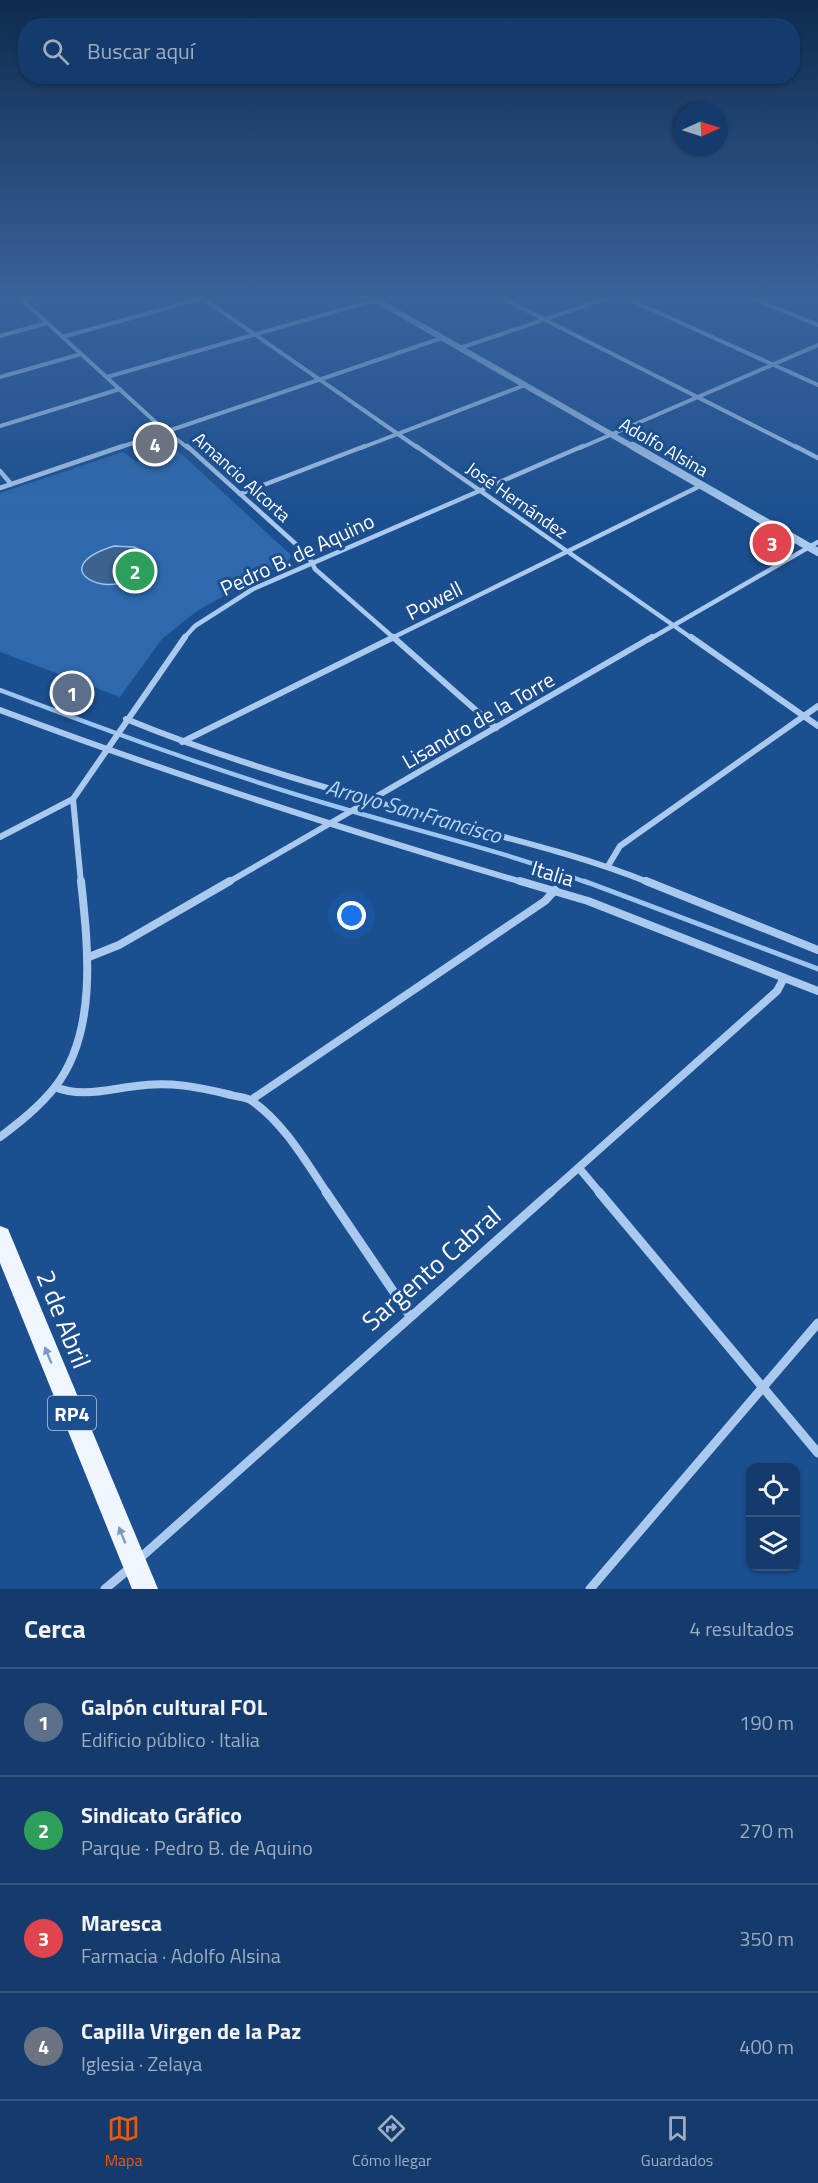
<!DOCTYPE html>
<html lang="es">
<meta charset="utf-8">
<style>
body{margin:0;font-family:"Titillium Web",sans-serif;background:#214673;color:#f1f3f6}
.controls{position:absolute;right:18px;bottom:18px;display:grid;overflow:hidden;border-radius:12px;box-shadow:0 2px 4px #0004}
.controls button{width:54px;height:54px;display:grid;place-items:center;padding:0;border:0;border-bottom:2px solid #33557e;background:#143b6b;color:#f1f3f6;font:30px sans-serif}
.compass{position:absolute;left:674px;top:102px;width:54px;height:54px;border-radius:50%;background:#143b6b;box-shadow:0 2px 4px #0004;rotate:87deg}
.you{position:absolute;left:352px;top:916px;width:21px;height:21px;margin:-15px;border:4px solid #fff;border-radius:50%;background:#1a73e8;box-shadow:0 0 0 9px #1a73e833}
.badge{display:grid;place-items:center;width:39px;height:39px;border-radius:50%;background:#ea580c;color:#fff;font-size:20px;font-weight:700}
.pin{position:absolute;translate:-50% -50%;border:3px solid #fff;box-shadow:0 2px 6px #0006}
.list{margin:0;padding:0;list-style:none}
h2{display:flex;justify-content:space-between;align-items:center;height:78px;margin:0;padding:0 24px;font-size:26px}
h2 small{font-size:20px;font-weight:400;color:#9dadc1}
.list li{display:grid;grid-template-columns:39px 1fr auto;gap:18px;align-items:center;box-sizing:border-box;height:108px;padding:0 24px;border-top:2px solid #33557e}
.list b{display:block;font-size:22px;white-space:nowrap}
.list p{margin:0;font-size:20px;white-space:nowrap;color:#9dadc1}
.list em{font-size:20px;font-style:normal;color:#9dadc1}
.icon{flex:none;width:33px;height:33px;fill:none;stroke:currentColor;stroke-width:2;stroke-linecap:round;stroke-linejoin:round}
.map{position:relative;flex:none;width:818px;height:1589px;overflow:hidden}
.search{position:absolute;background:#143b6b;box-shadow:0 2px 4px #0004;left:18px;right:18px;top:18px;height:66px;display:flex;align-items:center;gap:15px;box-sizing:border-box;padding:0 21px;border-radius:24px;color:#9dadc1;font-size:22px}
.sheet{height:510px;background:#143b6b}
nav{display:flex;justify-content:space-around;align-items:center;box-sizing:border-box;height:84px;border-top:2px solid #33557e;background:#143b6b;font-size:16px;color:#9dadc1}
nav a{display:grid;justify-items:center;gap:3px}
nav .on{color:#ea580c}
.map>svg:first-child{display:block}
.green{fill:#2e69ad}
.water{fill:#3c6290;stroke:#9cc4f0;stroke-width:1.5}
.lines{fill:none;stroke-linecap:round;stroke-linejoin:round}
.stream-far1{stroke:#9cc4f0;stroke-width:4.5}
.stream{stroke:#9cc4f0;stroke-width:5}
.minor-far4{stroke:#a9c9ee;stroke-width:4}
.minor-far3{stroke:#a9c9ee;stroke-width:4.5}
.minor-far2{stroke:#a9c9ee;stroke-width:6}
.minor-far1{stroke:#a9c9ee;stroke-width:8}
.minor{stroke:#a9c9ee;stroke-width:9}
.tertiary-far1{stroke:#a9c9ee;stroke-width:6}
.tertiary{stroke:#a9c9ee;stroke-width:8}
.primary{fill:#f0f6ff;fill-rule:evenodd}
.wall{fill:#3a679d}
.shaded-wall{fill:#305480}
.building{fill:#4478b7;stroke:#305480;stroke-width:1.5}
.oneway{fill:#7b9ac1}
.labels{text-anchor:middle;dominant-baseline:central;stroke-width:6;stroke-linejoin:round;paint-order:stroke}
.far-street-label{font-size:18px;fill:#fff;stroke:#1b4f8f}
.shield{fill:#1b4f8f;stroke:#bbcadd;stroke-width:1.5}
.shield-label{font-size:20px;font-weight:bold;fill:#fff}
.street-label{font-size:21px;fill:#fff;stroke:#1b4f8f}
.water-label{font-size:22px;font-style:italic;fill:#b5d3f5;stroke:#1b4f8f}
.near-street-label{font-size:26px;fill:#fff;stroke:#1b4f8f}
</style>
<div class="map">
<svg width="818" height="1589" viewBox="0 0 818 1589">
<rect width="100%" height="100%" fill="#1b4f8f"/>
<polygon class="green" points="176,449 291,555 289,560 197,611 162,639 120,697 0,652 0,493 123,452 136,462"/>
<path class="water" d="M114,546L134,547L145,552L146,566C119,607 37,570 114,546Z"/>
<g class="lines">
<path class="stream-far1" d="M0,690C109,731 219,772 331,805C417,831 504,851 588,883"/>
<polyline class="stream" points="584,881 818,969"/>
<g class="minor-far4">
<polyline points="19,297 162,428 188,448"/>
<polyline points="201,297 418,448"/>
<polyline points="500,297 798,448"/>
<polyline points="624,297 818,385"/>
<polyline points="749,297 818,325"/>
<polyline points="22,300 32,297"/>
<polyline points="0,336 47,323"/>
<polyline points="62,337 204,298"/>
<polyline points="460,348 611,297"/>
<polyline points="0,377 81,354"/>
<polyline points="107,377 375,300"/>
<polyline points="0,426 120,389"/>
<polyline points="118,448 442,338"/>
<polyline points="361,448 525,385"/>
<polyline points="580,448 818,345"/>
</g>
<g class="minor-far3">
<polyline points="187,446 308,555 315,569 395,639"/>
<polyline points="416,446 693,639"/>
<polyline points="795,446 818,458"/>
<polyline points="0,471 11,484"/>
<polyline points="0,488 123,446"/>
<polyline points="240,494 365,446"/>
<polyline points="183,639 195,626 253,589 583,446"/>
<polyline points="390,639 700,486"/>
<polyline points="650,639 818,542"/>
</g>
<g class="minor-far2">
<polyline points="393,637 496,728"/>
<polyline points="691,637 818,726"/>
<path d="M0,710C173,775 348,831 525,883"/>
<path d="M126,719C233,763 347,794 459,825C523,842 588,858 650,883"/>
<polyline points="182,742 394,637"/>
<polyline points="0,837 73,799"/>
<polyline points="608,866 620,846 818,706"/>
<polyline points="81,883 73,799 185,637"/>
<polyline points="227,883 652,637"/>
</g>
<g class="minor-far1">
<polyline points="520,881 588,901 818,991"/>
<polyline points="646,881 818,950"/>
<polyline points="89,957 119,945 230,881"/>
<path d="M55,1087C81,1098 109,1089 136,1086C169,1081 199,1087 231,1095C237,1097 247,1097 252,1101C284,1123 306,1162 327,1193"/>
<polyline points="251,1100 545,901 555,890"/>
<path d="M0,1137C20,1122 39,1107 55,1087C98,1032 88,946 81,881"/>
<polyline points="579,1168 600,1193"/>
<polyline points="550,1193 777,991 784,978"/>
</g>
<g class="minor">
<polyline points="326,1192 410,1316"/>
<polyline points="599,1192 818,1453"/>
<polyline points="139,1559 551,1192"/>
<polyline points="105,1589 130,1568"/>
<polyline points="590,1589 818,1323"/>
</g>
<polyline class="tertiary-far1" points="371,297 635,448"/>
<polyline class="tertiary" points="633,446 818,552"/>
<polygon class="primary" points="0,1226 8,1229 158,1589 132,1589 0,1263"/>
</g>
<polygon class="wall" points="50,684 88,684 91,692 82,702 54,693"/>
<polygon class="shaded-wall" points="88,684 91,692 82,702 78,694"/>
<polygon class="building" points="59,675 88,684 78,694 50,684"/>
<defs><path id="oneway-solid" d="M-6-.8H1V-3.2L6.5 0L1 3.2V.8H-6Z" transform="scale(1.5)"/></defs>
<g class="oneway">
<use href="#oneway-solid" transform="translate(48 1355) rotate(-112)"/>
<use href="#oneway-solid" transform="translate(122 1535) rotate(-112)"/>
</g>
<linearGradient id="sky" x2="0" y2="1"><stop stop-color="#0f2b4f"/><stop offset="0.57" stop-color="#39639b"/><stop offset="1" stop-color="#39639b" stop-opacity="0"/></linearGradient>
<rect width="818" height="520" fill="url(#sky)"/>
<g class="labels">
<g class="far-street-label">
<text transform="translate(664 447) rotate(30)">Adolfo Alsina</text>
<text transform="translate(242 477) rotate(42)">Amancio Alcorta</text>
<text transform="translate(517 500) rotate(35)">José Hernández</text>
</g>
<rect class="shield" x="48" y="1396" width="48" height="34" rx="4.5"/>
<g class="shield-label">
<text x="72" y="1413">RP4</text>
</g>
<g class="street-label">
<text transform="translate(297 554) rotate(-25)">Pedro B. de Aquino</text>
<text transform="translate(434 600) rotate(-27)">Powell</text>
<text transform="translate(478 720) rotate(-30)">Lisandro de la Torre</text>
<text transform="translate(553 873) rotate(17)">Italia</text>
</g>
<g class="water-label">
<text transform="translate(414 811) rotate(16)">Arroyo San Francisco</text>
</g>
<g class="near-street-label">
<text transform="translate(431 1268) rotate(-41)">Sargento Cabral</text>
<text transform="translate(64 1319) rotate(68)">2 de Abril</text>
</g>
</g>
</svg>
<div class="controls">
<button><svg class="icon" aria-label="locate" viewBox="0 0 24 24"><circle cx="12" cy="12" r="6"/><path d="M12 2v4M12 18v4M2 12h4M18 12h4"/></svg></button>
<button><svg class="icon" aria-label="layers" viewBox="0 0 24 24"><path d="M12 4l9 5-9 5-9-5zM3 14l9 5 9-5"/></svg></button>
</div>
<svg class="compass" viewBox="-18 -18 36 36"><path d="M0-13l5 13h-10z" fill="#e53935"/><path d="M0 13l5-13h-10z" fill="#9dadc1"/></svg>
<div class="you"></div>
<div class="pin badge" style="left:72px;top:693px;background:#5c6f8a">1</div>
<div class="pin badge" style="left:135px;top:571px;background:#2e9e5b">2</div>
<div class="pin badge" style="left:772px;top:543px;background:#e0444e">3</div>
<div class="pin badge" style="left:155px;top:444px;background:#6b7280">4</div>
<div class="search"><svg class="icon" aria-label="search" viewBox="0 0 24 24"><circle cx="10" cy="10" r="6"/><path d="M15 15l6 6"/></svg>Buscar aquí</div>
</div>
<section class="sheet">
<h2>Cerca<small>4 resultados</small></h2>
<ul class="list">
<li><span class="badge" style="background:#5c6f8a">1</span><div><b>Galpón cultural FOL</b><p>Edificio público · Italia</p></div><em>190 m</em></li>
<li><span class="badge" style="background:#2e9e5b">2</span><div><b>Sindicato Gráfico</b><p>Parque · Pedro B. de Aquino</p></div><em>270 m</em></li>
<li><span class="badge" style="background:#e0444e">3</span><div><b>Maresca</b><p>Farmacia · Adolfo Alsina</p></div><em>350 m</em></li>
<li><span class="badge" style="background:#6b7280">4</span><div><b>Capilla Virgen de la Paz</b><p>Iglesia · Zelaya</p></div><em>400 m</em></li>
</ul>
</section>
<nav>
<a class="on"><svg class="icon" aria-label="map" viewBox="0 0 24 24"><path d="M3 6l6-2 6 2 6-2v14l-6 2-6-2-6 2zM9 4v14M15 6v14"/></svg>Mapa</a>
<a><svg class="icon" aria-label="directions" viewBox="0 0 24 24"><path d="M12 3l9 9-9 9-9-9zM9 14v-3h6M13 9l2 2-2 2"/></svg>Cómo llegar</a>
<a><svg class="icon" aria-label="saved" viewBox="0 0 24 24"><path d="M7 4h10v16l-5-4-5 4z"/></svg>Guardados</a>
</nav>
